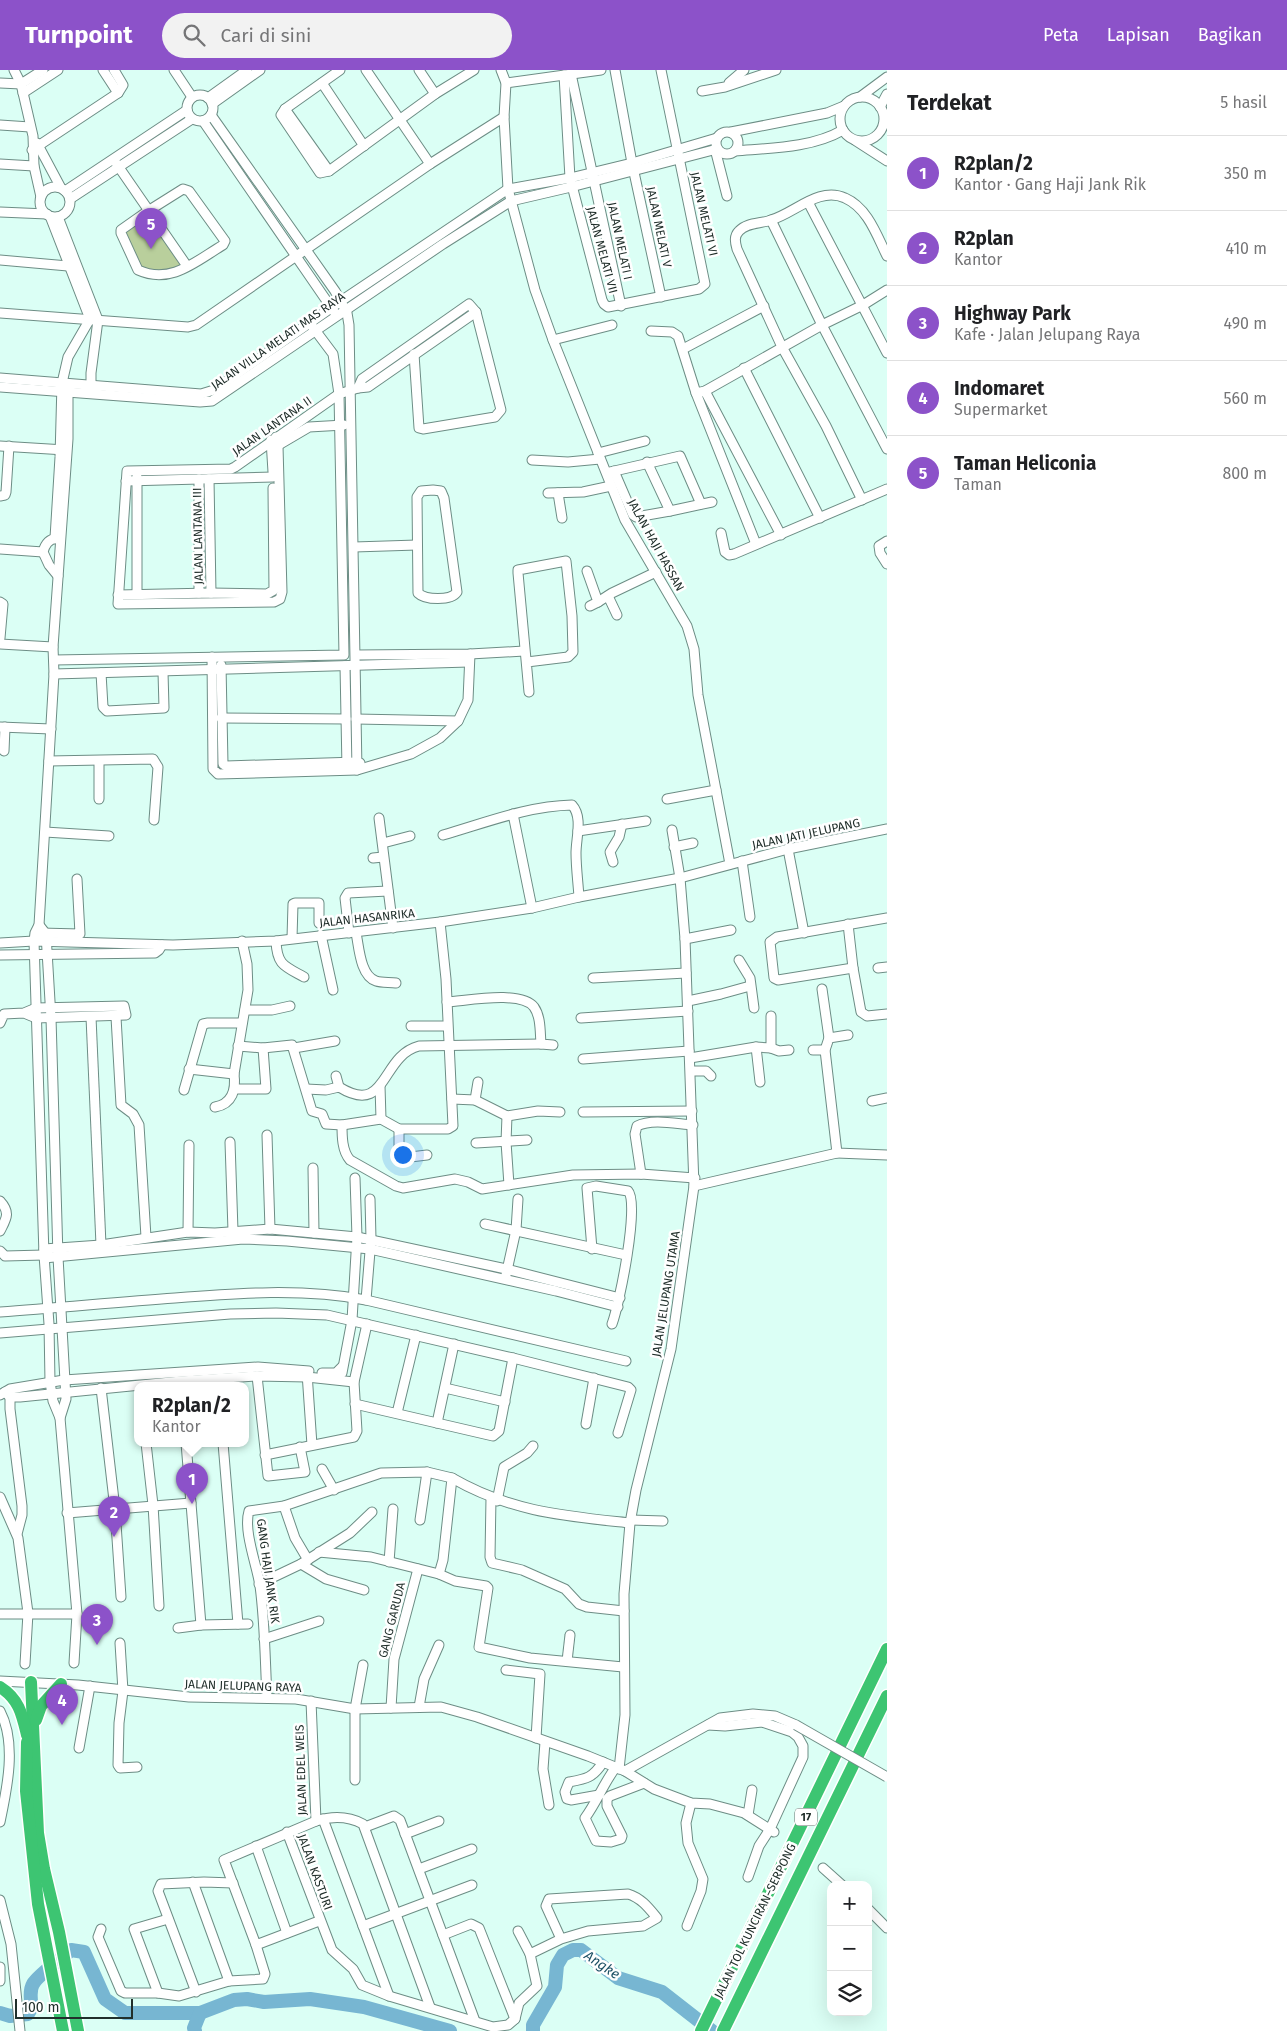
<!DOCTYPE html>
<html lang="id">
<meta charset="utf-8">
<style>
body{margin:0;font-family:"Fira Sans",sans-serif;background:#f2f2f2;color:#202124}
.controls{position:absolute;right:15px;bottom:15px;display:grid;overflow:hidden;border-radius:10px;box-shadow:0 5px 20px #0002}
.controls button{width:45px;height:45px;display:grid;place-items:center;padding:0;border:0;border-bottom:1px solid #e0e0e0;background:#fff;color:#202124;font:25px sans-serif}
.scale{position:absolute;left:15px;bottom:12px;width:118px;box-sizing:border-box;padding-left:5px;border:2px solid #212f2b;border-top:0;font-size:14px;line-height:18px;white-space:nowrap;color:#212f2b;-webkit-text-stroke:4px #fff;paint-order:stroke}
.you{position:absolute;left:402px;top:1084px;width:18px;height:18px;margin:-12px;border:4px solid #fff;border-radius:50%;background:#1a73e8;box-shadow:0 0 0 8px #1a73e833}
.badge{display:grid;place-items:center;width:32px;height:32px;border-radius:50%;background:#8c52c9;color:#fff;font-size:16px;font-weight:700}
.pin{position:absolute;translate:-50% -41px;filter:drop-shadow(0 1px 2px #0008)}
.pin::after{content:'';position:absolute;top:26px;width:18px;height:15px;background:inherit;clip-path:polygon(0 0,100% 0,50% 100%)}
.popup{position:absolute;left:134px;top:1312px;width:115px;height:65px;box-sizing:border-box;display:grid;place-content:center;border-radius:10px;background:#fff;filter:drop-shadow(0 1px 4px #0005);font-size:16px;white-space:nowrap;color:#757577}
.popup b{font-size:19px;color:#202124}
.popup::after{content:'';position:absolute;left:50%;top:100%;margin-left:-10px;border:10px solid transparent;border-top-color:#fff}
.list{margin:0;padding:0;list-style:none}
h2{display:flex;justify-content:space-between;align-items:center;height:65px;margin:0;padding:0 20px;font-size:21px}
h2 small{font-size:16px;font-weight:400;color:#757577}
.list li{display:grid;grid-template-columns:32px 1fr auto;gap:15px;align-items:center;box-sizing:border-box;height:75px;padding:0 20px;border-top:1px solid #e0e0e0}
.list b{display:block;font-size:19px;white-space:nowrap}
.list p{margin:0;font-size:16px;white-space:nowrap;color:#757577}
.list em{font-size:16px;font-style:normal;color:#757577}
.icon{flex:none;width:28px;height:28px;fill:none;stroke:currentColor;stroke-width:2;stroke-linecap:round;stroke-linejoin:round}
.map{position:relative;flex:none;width:887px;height:1961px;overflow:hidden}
header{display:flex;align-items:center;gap:30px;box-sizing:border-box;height:70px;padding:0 25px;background:#8c52c9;color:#fff}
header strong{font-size:24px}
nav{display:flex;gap:28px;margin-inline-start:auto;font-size:18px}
.search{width:350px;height:45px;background:#f2f2f2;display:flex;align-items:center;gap:12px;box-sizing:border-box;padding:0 18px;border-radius:28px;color:#757577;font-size:19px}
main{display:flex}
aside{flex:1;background:#fff}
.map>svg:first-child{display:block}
.green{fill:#b9cf9c}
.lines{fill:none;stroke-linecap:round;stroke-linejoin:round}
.river{stroke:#77b6d2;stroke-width:14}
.minor-casing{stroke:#6d8d85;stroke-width:11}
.highway-casing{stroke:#fff;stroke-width:15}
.minor{stroke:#fff;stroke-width:9}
.highway{stroke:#3dc572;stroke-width:12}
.minor-bridge-casing{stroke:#6d8d85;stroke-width:11;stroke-linecap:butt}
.minor-bridge{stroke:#fff;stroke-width:9}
.labels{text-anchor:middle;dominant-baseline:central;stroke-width:5;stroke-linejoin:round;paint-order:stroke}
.shield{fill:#fff;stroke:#646d6b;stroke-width:1}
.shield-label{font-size:11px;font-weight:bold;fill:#212f2b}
.street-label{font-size:12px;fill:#212f2b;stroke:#fff}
.water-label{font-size:14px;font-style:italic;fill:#1e5166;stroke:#fff}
</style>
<header>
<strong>Turnpoint</strong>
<div class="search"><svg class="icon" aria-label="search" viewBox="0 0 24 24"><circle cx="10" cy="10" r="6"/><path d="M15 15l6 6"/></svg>Cari di sini</div>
<nav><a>Peta</a><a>Lapisan</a><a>Bagikan</a></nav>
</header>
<main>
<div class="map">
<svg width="887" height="1961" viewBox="0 0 887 1961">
<rect width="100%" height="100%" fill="#dbfff5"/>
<polygon class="green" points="148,141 187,196 178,203 142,202 121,160"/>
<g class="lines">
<g class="river">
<path d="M0,1943L10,1946L28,1944C35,1935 27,1924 33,1914C37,1906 63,1887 71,1880L84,1882L105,1929L125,1943H200L234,1930L247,1929L264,1932L310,1929L364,1937L450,1961"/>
<polyline points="195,1961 194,1958 200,1943"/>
<polyline points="533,1961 533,1955 555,1917 557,1895 563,1885 573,1880 581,1880 618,1908 662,1922 712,1961"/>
</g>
<defs>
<g id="minor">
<polyline points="14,0 21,14 33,66 34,96 41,127"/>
<polyline points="103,0 118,23"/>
<polyline points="174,0 192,27"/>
<polyline points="340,0 285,39 281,45 320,103 329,101 435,24 474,0"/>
<polyline points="366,0 430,94"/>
<polyline points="419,0 435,24"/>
<polyline points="501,0 506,13 504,47 508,119 535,220 553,270 625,450 687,556 694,579 698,625 730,794"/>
<polyline points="615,0 632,93 661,227"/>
<polyline points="571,4 621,236"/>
<polyline points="564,5 570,108 602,230 604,234 608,237 699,219 705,214 661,0"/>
<polyline points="0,13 21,14 43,0"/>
<polyline points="322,13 364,76"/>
<polyline points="506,13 601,0"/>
<polyline points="729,13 744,0"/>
<polyline points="702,21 725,17 776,0"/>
<polyline points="23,23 58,0"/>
<circle cx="200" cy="38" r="13"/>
<polyline points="860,27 887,7"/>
<circle cx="862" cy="49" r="22"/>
<polyline points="208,28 247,0"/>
<polyline points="212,34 260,0"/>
<polyline points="880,37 887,24"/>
<polyline points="285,39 329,101"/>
<polyline points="211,45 335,221 347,243 349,255 357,700"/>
<polyline points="203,51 335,243"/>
<polyline points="0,55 30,57"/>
<circle cx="727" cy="73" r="11"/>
<polyline points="731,62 827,43 844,36"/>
<polyline points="856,71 887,91"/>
<polyline points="37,73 61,118"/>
<polyline points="715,79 727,126"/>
<polyline points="32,80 118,23 123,15 114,0"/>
<path d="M735,81C771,78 812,78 843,60"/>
<polyline points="116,93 187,196"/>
<polyline points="0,94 34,96"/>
<circle cx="55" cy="132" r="15"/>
<path d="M183,119L189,121L225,171L223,175C196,191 171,215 138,200L121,163V160L148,141Z"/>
<polyline points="65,121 187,40"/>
<polyline points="70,129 192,49"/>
<polyline points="808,132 887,283"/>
<polyline points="0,142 47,144"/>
<polyline points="50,146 90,249 68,287 62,313 60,387 55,468"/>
<polyline points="58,147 98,250 91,303 91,318"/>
<polyline points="771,150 822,255 887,379"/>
<polyline points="0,190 68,196"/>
<polyline points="0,243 188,257 196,255 430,94 504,47"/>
<polyline points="651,261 672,262 678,266 696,323 756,474"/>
<polyline points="553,270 612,255"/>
<polyline points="683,279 764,236"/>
<polyline points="744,298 820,448"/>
<polyline points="0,308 201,324 214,320 341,231 508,119 570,108 632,93 717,68"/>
<polyline points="68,314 68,369 53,577 54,604 39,855 35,863 34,871 44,1185 49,1254 50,1312 53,1331 60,1348 75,1521 77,1544 74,1593"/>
<polyline points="0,317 200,332 212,331 443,174 511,131 571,117 717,79"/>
<polyline points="358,318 362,309 469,234 476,242 501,340 495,347 423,359 419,358 414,284"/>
<polyline points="705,321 781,465"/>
<polyline points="696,323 705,321 822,255 863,235 887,220"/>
<polyline points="276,367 278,376 282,522 280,529 274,532 118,534 127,401 231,399 235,397 339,324 358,318 368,317 476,242"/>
<polyline points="271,370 273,402"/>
<polyline points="0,376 65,380"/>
<polyline points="275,377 309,357 344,355"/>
<polyline points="598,383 645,371"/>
<polyline points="532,390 568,392 600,389"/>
<polyline points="647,392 670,441"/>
<polyline points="614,401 633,445 636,447 670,441 712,432"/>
<polyline points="610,402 680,386 701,434"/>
<polyline points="209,409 211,523"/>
<polyline points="126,411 273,407"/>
<path d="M433,420L441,421L444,428L457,522C451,531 425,530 418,523L417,427L421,421Z"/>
<polyline points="548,423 583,422 611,416"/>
<polyline points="558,423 562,448"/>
<polyline points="0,426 5,425 6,422 9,376"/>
<path d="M862,430L826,356L782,277L737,179C735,172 734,166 739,161C747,152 761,154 771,150C795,143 819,116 845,128C868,138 877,166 887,186"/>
<polyline points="721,463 725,482 729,485 734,484 887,419"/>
<polyline points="887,471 879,476 880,483 887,494"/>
<polyline points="354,477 417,475"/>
<polyline points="0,479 43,482"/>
<polyline points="587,501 598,532 590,536"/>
<path d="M58,506L49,495L43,482C45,474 50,467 59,469"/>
<polyline points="199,523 199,409"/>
<polyline points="137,524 137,407"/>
<polyline points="118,525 211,523 267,524 274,520 273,418"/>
<polyline points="608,526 617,545"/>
<polyline points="0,532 3,534 0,568"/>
<polyline points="598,532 612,523 656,502"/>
<polyline points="0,574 53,577"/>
<polyline points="356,585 470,584 524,581"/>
<polyline points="212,587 213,699 218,704 357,700 411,684 440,668 458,651 468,630 470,584"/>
<polyline points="54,590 344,585 339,324 333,284 312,256"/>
<polyline points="527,592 568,587 573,582 572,546 566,491 518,500 518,503 529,622"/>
<polyline points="221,595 223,694 226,696 357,692 360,693"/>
<polyline points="345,596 347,698"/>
<polyline points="101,603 103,637 107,641 164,638 163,602"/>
<polyline points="54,604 469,592"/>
<polyline points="221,648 346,649"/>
<polyline points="356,649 458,651"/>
<polyline points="0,657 51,659"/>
<polyline points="4,681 5,657"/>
<polyline points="49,691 153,689 158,697 154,750"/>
<polyline points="99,691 99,729"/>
<polyline points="667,729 716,720"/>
<polyline points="513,744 532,838"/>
<polyline points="379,748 393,858"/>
<polyline points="578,761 646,751"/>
<polyline points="45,762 109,766"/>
<path d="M443,765C485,753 527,736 572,735C583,747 576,768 576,783C576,797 578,812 579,827"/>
<polyline points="383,773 410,766"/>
<polyline points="674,777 693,773"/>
<polyline points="788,779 804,863"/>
<polyline points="373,788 383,787"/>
<polyline points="742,791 750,847"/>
<polyline points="613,792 610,782 619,767 622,754"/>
<polyline points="848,854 853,898 861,942 867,946 887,944"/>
<polyline points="39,855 46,864 51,948 58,1187 66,1329 60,1348"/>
<polyline points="40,863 80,864 77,809"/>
<polyline points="349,863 345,828 348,823 388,821"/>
<path d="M356,863C359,876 360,906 376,911C382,913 390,912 396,913"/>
<polyline points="321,865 333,920"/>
<polyline points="292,868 293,834 295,833 319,833 319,853"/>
<polyline points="685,869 731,860"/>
<path d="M276,871C277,895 284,896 304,907"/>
<polyline points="0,873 34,871 173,875 276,871 440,852 532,838 579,827 680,808 788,779 887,759"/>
<polyline points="0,885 155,883 159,880 162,875"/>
<polyline points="739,890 750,908 754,938"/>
<polyline points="853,898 778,910 774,908 770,872 777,867 887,848"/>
<polyline points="878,898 887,897"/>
<polyline points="593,908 686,903"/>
<polyline points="822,919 829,968"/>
<polyline points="688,931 721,924 750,916"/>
<path d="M447,932C466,931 521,920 534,937C541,947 540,962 541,974L553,975"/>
<polyline points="245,940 272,940 290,936"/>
<polyline points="91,947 101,1175"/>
<polyline points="116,947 121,1035 133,1044 139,1055 146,1167"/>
<polyline points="581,948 688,941"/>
<polyline points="0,953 4,944 24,943 36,938 124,936 126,945 36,948 24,943"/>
<polyline points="411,956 447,956"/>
<polyline points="848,965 829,968 825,980 837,1083 887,1085"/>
<path d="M238,976L263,978L292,975L312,1041L322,1044L326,1054L342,1055C342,1066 342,1081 350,1090L396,1116L403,1118L455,1109L468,1112L482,1119L573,1105L641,1104L695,1108"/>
<polyline points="756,977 760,1012"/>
<polyline points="294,978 335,971"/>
<polyline points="771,978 779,981 789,980"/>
<polyline points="813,980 825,980"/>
<polyline points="690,988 756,977 771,978 771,946"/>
<polyline points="583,989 689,981"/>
<polyline points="189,999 234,1004 248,920 247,894 242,871"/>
<polyline points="691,1001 706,1001 711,1006"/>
<polyline points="336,1006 339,1017"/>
<polyline points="236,1019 266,1019 263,978"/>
<path d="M306,1019L326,1020L339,1017C388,1047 380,986 419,976L541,974"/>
<polyline points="184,1020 203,954 208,953 242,953"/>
<polyline points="452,1029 475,1030 507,1046 538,1041 560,1042"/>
<polyline points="475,1030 478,1012"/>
<polyline points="872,1031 887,1028"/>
<path d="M215,1037C233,1034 236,1019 234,1004"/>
<polyline points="583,1042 692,1041"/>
<polyline points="507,1046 506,1072 509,1115"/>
<polyline points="381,1049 399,1059 448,1059 453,1056 446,909 440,852"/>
<polyline points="342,1055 381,1049 380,1016"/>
<polyline points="399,1059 399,1085 402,1088 427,1085"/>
<polyline points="267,1065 270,1159"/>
<polyline points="230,1072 233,1161"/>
<polyline points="476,1073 527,1070"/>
<polyline points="313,1098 314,1163"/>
<path d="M641,1104L635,1064L637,1056C652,1048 677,1054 693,1055"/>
<polyline points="694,1116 837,1083"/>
<path d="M0,1131C11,1143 6,1149 0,1161"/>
<polyline points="485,1154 626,1185"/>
<polyline points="188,1162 189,1075"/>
<polyline points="44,1179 101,1175 188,1162 215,1163 270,1159 357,1167 506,1199 620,1228"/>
<path d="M592,1179L587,1118L596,1116L628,1121C640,1133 619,1236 612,1254"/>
<polyline points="0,1181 5,1186 44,1185"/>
<polyline points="44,1188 243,1169 287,1171 370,1179 556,1221 618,1237"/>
<polyline points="506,1205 516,1160 518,1129"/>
<polyline points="366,1230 371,1169 370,1129"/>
<path d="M0,1242C58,1238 117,1232 175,1228C238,1223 303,1218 366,1230L626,1291"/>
<polyline points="0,1263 230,1244 276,1243 327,1245 513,1288 628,1317 631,1320 618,1363"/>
<polyline points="307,1303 312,1375"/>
<polyline points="322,1303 336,1303 342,1297"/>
<polyline points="342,1303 352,1250 357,1167 355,1108"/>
<polyline points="257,1306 268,1406 305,1402 300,1377"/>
<polyline points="101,1318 115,1439 121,1527"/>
<polyline points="445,1318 505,1332"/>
<polyline points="10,1321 10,1339 22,1436 22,1445 17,1464"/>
<polyline points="5,1322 10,1327 20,1327 181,1311 257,1306 307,1307 354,1312"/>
<polyline points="0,1325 10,1319 64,1310 258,1297 309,1301"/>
<polyline points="355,1334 493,1366 499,1361 513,1288"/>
<polyline points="397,1343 416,1265"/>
<polyline points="437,1353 454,1274"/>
<polyline points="586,1354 594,1308"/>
<polyline points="146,1373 153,1435 159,1536"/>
<polyline points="186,1373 201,1555"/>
<polyline points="223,1373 238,1554"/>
<polyline points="265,1385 354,1367 357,1361 354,1312 367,1254"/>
<polyline points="322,1399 334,1420"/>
<path d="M452,1408C511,1442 565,1446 630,1453"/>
<polyline points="0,1427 18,1468 28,1543 25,1594"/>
<polyline points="491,1428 490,1487 492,1493 522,1500 565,1519 579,1534 587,1537 624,1541"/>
<polyline points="497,1431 504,1397 527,1383 533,1376"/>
<polyline points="284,1436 295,1468 308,1490"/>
<polyline points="67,1443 191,1433"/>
<polyline points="420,1450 427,1402"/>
<polyline points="631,1450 663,1451"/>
<polyline points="389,1492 393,1439"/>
<polyline points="301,1494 326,1509 364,1520"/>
<polyline points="439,1504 455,1511 486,1516 488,1518 479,1577 530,1588 623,1597"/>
<polyline points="259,1514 301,1494 350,1463 372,1442"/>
<polyline points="0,1544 77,1544"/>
<polyline points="178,1558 201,1555 248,1554"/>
<polyline points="264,1569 319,1551"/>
<polyline points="120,1573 123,1621 119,1653 118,1695 120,1698 137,1697"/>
<polyline points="567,1591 570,1565"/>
<polyline points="506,1600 540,1604 536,1668"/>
<polyline points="0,1611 78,1615 189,1627 296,1629 355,1639 441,1637 477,1647 588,1686 625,1701 654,1719 691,1733 710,1734 744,1743 774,1762"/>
<path d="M267,1627C265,1590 265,1553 260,1516C257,1495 243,1461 249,1441L284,1436L381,1403L427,1402L452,1408L443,1490L439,1504L371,1487L319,1482"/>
<polyline points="311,1631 316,1751 224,1790 256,1875 319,1851"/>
<polyline points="419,1637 424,1609 439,1575"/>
<polyline points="391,1638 394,1589 418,1499"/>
<path d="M0,1641C17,1673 7,1719 0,1752"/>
<polyline points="708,1655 725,1656 762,1652 792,1662 798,1667 803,1676 803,1687 770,1759 759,1776 748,1807"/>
<polyline points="545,1672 543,1699 549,1735"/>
<polyline points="79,1678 90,1616"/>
<path d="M616,1697C603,1714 597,1732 585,1748L596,1771L611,1772L621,1769L622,1766L607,1736V1729L610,1726L644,1713"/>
<polyline points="619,1699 625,1645 624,1524 630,1453 636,1420 671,1279 694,1116 685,869 680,808 672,760"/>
<polyline points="625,1701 720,1648 753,1644 775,1646 796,1655"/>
<polyline points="355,1710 355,1639 363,1595"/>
<path d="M599,1725L571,1730L567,1729L565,1722L569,1712C586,1709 593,1708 603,1692"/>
<polyline points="748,1745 752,1720"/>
<polyline points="323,1749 363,1856 472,1815"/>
<path d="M316,1751C332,1746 348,1746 363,1754L430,1937"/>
<polyline points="365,1757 394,1746 400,1750 475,1951"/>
<path d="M287,1762L332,1880L353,1899L362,1915L389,1926L493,1957L508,1955L515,1949L519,1933L537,1916L530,1884L561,1869L588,1861L643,1856L657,1848C648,1837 641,1828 628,1824L549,1829L546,1836L561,1869"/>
<polyline points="405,1764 439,1751"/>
<polyline points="256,1776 287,1863"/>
<polyline points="823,1798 842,1815"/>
<polyline points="419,1799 472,1779"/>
<polyline points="193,1812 229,1911"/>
<polyline points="0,1830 11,1874 20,1961"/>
<polyline points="868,1839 887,1858"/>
<polyline points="363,1856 389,1926"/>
<polyline points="687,1856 701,1821 703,1809 688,1773 686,1753 691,1733"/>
<polyline points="101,1859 98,1867 121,1921 125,1923 158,1923 179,1926 229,1911 263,1909 265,1904 256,1875"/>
<polyline points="518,1861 530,1884"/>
<polyline points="443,1865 471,1854 479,1858 515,1949"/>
<polyline points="0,1897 0,1911"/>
<polyline points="196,1922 158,1821 161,1814 204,1812 233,1813"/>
<polyline points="158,1923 134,1859 168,1849"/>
</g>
<g id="highway">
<polyline points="31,1612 38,1763 44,1799 59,1862 78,1961"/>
<path d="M0,1617C19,1629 22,1644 27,1665"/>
<polyline points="36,1650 41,1636 61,1614"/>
<polyline points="27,1672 26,1721 38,1834 63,1961"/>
<polyline points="701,1961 887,1579"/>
<polyline points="723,1961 887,1626"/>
</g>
</defs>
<use href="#minor" class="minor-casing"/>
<use href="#highway" class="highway-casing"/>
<use href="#minor" class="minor"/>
<use href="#highway" class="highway"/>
<defs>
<polyline id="minor-bridge" points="796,1655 887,1707"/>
</defs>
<use href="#minor-bridge" class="minor-bridge-casing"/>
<use href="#minor-bridge" class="minor-bridge"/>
</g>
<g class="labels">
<rect class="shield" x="795" y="1738.5" width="22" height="17" rx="4"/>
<g class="shield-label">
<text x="806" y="1747">17</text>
</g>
<g class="street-label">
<text transform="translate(704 144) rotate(77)">JALAN MELATI VI</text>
<text transform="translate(659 157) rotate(78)">JALAN MELATI V</text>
<text transform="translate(620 171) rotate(78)">JALAN MELATI I</text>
<text transform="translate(602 180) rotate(75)">JALAN MELATI VII</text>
<text transform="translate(278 271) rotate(-35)">JALAN VILLA MELATI MAS RAYA</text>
<text transform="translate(272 356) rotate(-35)">JALAN LANTANA II</text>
<text transform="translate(198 466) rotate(-91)">JALAN LANTANA III</text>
<text transform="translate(656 475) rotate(61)">JALAN HAJI HASSAN</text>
<text transform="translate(806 764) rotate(-12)">JALAN JATI JELUPANG</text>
<text transform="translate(367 848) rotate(-6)">JALAN HASANRIKA</text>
<text transform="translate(666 1224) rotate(-81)">JALAN JELUPANG UTAMA</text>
<text transform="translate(268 1501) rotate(82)">GANG HAJI JANK RIK</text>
<text transform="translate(392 1550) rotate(-76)">GANG GARUDA</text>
<text transform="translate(243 1616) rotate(2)">JALAN JELUPANG RAYA</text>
<text transform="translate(301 1700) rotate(-92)">JALAN EDEL WEIS</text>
<text transform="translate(315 1802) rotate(70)">JALAN KASTURI</text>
<text transform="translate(755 1851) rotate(-64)">JALAN TOL KUNCIRAN–SERPONG</text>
</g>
<g class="water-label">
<text transform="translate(602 1895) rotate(34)">Angke</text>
</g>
</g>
</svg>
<div class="controls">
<button>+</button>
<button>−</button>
<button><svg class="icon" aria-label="layers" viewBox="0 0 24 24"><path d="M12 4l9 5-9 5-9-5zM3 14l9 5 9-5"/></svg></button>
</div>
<div class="scale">100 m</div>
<div class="you"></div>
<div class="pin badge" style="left:192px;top:1434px">1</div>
<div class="popup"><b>R2plan/2</b>Kantor</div>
<div class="pin badge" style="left:114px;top:1467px">2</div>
<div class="pin badge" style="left:97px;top:1575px">3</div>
<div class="pin badge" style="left:62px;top:1655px">4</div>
<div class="pin badge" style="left:151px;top:179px">5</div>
</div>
<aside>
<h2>Terdekat<small>5 hasil</small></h2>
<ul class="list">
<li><span class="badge">1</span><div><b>R2plan/2</b><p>Kantor · Gang Haji Jank Rik</p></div><em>350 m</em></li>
<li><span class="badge">2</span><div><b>R2plan</b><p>Kantor</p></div><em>410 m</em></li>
<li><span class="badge">3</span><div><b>Highway Park</b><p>Kafe · Jalan Jelupang Raya</p></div><em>490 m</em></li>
<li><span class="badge">4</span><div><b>Indomaret</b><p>Supermarket</p></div><em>560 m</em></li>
<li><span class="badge">5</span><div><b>Taman Heliconia</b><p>Taman</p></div><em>800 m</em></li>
</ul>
</aside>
</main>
